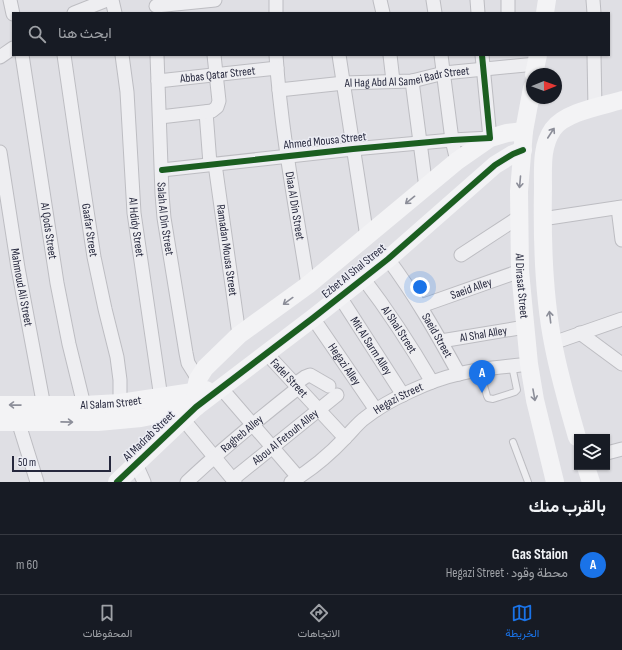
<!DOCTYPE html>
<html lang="ar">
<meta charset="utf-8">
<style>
body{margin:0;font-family:"Sofia Sans Condensed",Vazirmatn,sans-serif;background:#242831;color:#f1f3f6;direction:rtl}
.controls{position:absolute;right:12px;bottom:12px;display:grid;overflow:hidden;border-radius:0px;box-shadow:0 1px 3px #0004}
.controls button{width:36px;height:36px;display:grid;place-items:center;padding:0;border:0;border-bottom:1px solid #363941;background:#171b24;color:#f1f3f6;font:20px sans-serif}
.compass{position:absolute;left:526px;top:68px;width:36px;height:36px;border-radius:50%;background:#171b24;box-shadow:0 1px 3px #0004;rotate:89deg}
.scale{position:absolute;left:12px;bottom:10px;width:99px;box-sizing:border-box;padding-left:4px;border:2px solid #26283d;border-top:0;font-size:11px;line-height:14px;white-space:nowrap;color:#26283d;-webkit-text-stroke:3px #ecedf4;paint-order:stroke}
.you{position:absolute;left:420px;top:287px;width:14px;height:14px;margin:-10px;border:3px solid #fff;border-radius:50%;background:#1a73e8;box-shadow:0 0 0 6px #1a73e833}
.badge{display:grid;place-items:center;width:26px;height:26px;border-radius:50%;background:#1a73e8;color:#fff;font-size:13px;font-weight:700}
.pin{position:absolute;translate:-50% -33px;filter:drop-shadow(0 1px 2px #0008)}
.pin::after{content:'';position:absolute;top:21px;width:14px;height:12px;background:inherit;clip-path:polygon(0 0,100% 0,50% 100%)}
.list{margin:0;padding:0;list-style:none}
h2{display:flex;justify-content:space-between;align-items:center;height:52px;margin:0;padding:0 16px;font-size:17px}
h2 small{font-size:13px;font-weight:400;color:#9ea1a6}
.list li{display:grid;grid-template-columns:26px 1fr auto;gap:12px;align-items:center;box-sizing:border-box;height:60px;padding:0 16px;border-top:1px solid #363941}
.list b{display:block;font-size:15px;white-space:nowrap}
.list p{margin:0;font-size:13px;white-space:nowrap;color:#9ea1a6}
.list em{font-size:13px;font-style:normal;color:#9ea1a6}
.icon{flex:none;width:22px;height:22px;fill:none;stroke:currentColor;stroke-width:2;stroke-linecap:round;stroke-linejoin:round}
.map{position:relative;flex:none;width:622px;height:482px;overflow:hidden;direction:ltr}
.search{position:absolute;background:#171b24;box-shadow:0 1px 3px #0004;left:12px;right:12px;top:12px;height:44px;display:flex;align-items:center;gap:10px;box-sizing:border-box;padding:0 14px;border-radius:0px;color:#9ea1a6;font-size:15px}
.sheet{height:112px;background:#171b24}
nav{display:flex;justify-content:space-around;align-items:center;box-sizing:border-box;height:56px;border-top:1px solid #363941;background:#171b24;font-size:11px;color:#9ea1a6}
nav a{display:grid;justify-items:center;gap:2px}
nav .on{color:#1a73e8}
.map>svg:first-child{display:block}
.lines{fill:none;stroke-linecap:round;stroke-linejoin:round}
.lane-casing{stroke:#bdbdc2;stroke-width:8}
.street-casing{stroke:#bdbdc2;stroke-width:15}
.lane{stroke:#eeeef1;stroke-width:6}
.street{stroke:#eeeef1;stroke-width:13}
.secondary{stroke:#f3f3f5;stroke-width:18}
.cycleway-casing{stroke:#ecedf4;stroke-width:8}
.cycleway{stroke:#1b5e20;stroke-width:6}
.oneway{stroke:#8c8e99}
.labels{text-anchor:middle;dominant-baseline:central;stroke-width:3;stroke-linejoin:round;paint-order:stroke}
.street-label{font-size:12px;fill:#26283d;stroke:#ecedf4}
</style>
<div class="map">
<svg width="622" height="482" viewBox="0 0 622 482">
<rect width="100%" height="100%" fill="#dfdfe4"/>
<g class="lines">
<defs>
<g id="lane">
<polyline points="480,371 487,396 488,398 493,399 515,392 517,390 512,366"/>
<polyline points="513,442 528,482"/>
</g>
<g id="street">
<polyline points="10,0 13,14"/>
<polyline points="112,0 115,13"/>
<polyline points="380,0 383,13"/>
<polyline points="433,0 435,13"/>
<polyline points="477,0 478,13"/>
<polyline points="508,0 508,13"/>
<polyline points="593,0 594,13"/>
<polyline points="156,6 215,0"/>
<polyline points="74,13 107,0"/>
<polyline points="276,13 276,0"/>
<path id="s1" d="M22,55L57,283L69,344L84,405"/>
<path id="s2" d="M64,55L76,138L94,257L105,309L117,357L120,380V403"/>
<path id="s3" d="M122,55L127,92L134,213L161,398"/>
<path id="s4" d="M157,55L162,194L164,218L186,353L188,363L198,379"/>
<path id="s5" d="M276,55C281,132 296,209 308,285"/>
<polyline points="339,55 367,237"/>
<polyline points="390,55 393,81"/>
<polyline points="441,55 452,140 457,161"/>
<polyline points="594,55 595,108"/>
<polyline points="0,57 13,48"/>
<path id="s6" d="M158,81L277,68"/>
<polyline points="412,81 426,188"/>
<path id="s7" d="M279,90L344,83L412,81L444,73L536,64"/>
<polyline points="206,112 210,164"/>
<polyline points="160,117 212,111 217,107 219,101 214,55"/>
<path id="s8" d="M0,152L18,268L45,412"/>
<path id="s9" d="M215,164L239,335"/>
<polyline points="162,170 353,149 452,140 490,138 482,55"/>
<polyline points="618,208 622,240"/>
<polyline points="542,219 622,207"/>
<polyline points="461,255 519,217"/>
<path id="s10" d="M388,259C415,295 437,334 459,374"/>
<path id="s11" d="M363,278C389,312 411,346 432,382"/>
<path id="s12" d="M340,297L403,395"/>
<path id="s13" d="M421,306L520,271"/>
<path id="s14" d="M313,318L376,410"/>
<polyline points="580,333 622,364"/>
<path id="s15" d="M441,341L525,327"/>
<polyline points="553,343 622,319"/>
<path id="s16" d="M266,353L345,438"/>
<polyline points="295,384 305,377 310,375 329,386"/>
<polyline points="221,388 298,477"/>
<polyline points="183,419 235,482"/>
<polyline points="18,421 37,482"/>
<polyline points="607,453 622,449"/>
<polyline points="136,464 144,482"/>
<path id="s17" d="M233,479L337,395"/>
<path id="s18" d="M187,482C223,448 260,418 298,388"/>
<path id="s19" d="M291,482C311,470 330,454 346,437C352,431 358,423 365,418C387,400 431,380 459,374C481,368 506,367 529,364"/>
</g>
</defs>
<use href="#lane" class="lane-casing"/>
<use href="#street" class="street-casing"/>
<use href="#lane" class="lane"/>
<use href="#street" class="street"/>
<g class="secondary">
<polyline points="545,13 547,0"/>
<polyline points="534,74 538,55"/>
<path id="s20" d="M532,88L524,131L519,191L520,271L529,364L535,400L555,482"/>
<path id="s21" d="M0,405H84L120,403L206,390"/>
<polyline points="196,407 195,392 198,379 205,368 239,335 308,285 457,161 490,138 507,133 524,131"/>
<polyline points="0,422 98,422 141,418 196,407"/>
<path d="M577,437C568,406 559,375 553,343C543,292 542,239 543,188C543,168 541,146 553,129C565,112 602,106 622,100"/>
<polyline points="586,467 591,482"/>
<polyline points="117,482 196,407 313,318 388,259 495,165 513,154 523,150"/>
</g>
<defs>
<g id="cycleway">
<polyline points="162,170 353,149 452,140 490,138 482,55"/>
<polyline points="117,482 196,407 313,318 388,259 495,165 513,154 523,150"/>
</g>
</defs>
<use href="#cycleway" class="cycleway-casing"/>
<use href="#cycleway" class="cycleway"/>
</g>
<defs><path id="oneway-shaft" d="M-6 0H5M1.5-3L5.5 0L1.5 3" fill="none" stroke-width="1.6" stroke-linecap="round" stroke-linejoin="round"/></defs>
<g class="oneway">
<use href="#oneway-shaft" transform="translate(551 133) rotate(-57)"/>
<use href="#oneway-shaft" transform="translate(520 182) rotate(95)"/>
<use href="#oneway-shaft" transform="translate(410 200) rotate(141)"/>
<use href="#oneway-shaft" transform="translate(288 301) rotate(144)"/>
<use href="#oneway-shaft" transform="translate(550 317) rotate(-97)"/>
<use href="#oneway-shaft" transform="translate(534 395) rotate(80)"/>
<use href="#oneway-shaft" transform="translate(15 405) rotate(-179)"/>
<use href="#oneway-shaft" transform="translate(67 422) rotate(1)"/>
</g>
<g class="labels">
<g class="street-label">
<text stroke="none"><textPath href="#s6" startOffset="60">Abbas Qatar Street</textPath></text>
<text stroke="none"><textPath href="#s7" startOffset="129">Al Hag Abd Al Samei Badr Street</textPath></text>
<text transform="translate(325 141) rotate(-6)">Ahmed Mousa Street</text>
<text stroke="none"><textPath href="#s5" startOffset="152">Diaa Al Din Street</textPath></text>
<text stroke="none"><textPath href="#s4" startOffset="164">Salah Al Din Street</textPath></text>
<text stroke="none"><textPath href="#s3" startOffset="173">Al Hdidy Street</textPath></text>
<text stroke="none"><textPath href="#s2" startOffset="177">Gaafar Street</textPath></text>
<text stroke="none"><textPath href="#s1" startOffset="178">Al Qods Street</textPath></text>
<text stroke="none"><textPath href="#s9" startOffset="87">Ramadan Mousa Street</textPath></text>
<text transform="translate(354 271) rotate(-39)">Ezbet Al Shal Street</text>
<text stroke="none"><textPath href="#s20" startOffset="199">Al Dirasat Street</textPath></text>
<text stroke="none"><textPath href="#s8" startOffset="137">Mahmoud Ali Street</textPath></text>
<text stroke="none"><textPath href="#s13" startOffset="53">Saeid Alley</textPath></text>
<text stroke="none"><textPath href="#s11" startOffset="63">Al Shal Street</textPath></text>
<text stroke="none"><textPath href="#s15" startOffset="43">Al Shal Alley</textPath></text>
<text stroke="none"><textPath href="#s10" startOffset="91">Saeid Street</textPath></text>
<text stroke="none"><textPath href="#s12" startOffset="58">Mit Al Sarm Alley</textPath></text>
<text stroke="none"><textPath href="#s14" startOffset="56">Hegazi Alley</textPath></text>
<text stroke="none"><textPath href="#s16" startOffset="34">Fadel Street</textPath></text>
<text stroke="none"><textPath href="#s19" startOffset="137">Hegazi Street</textPath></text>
<text stroke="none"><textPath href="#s21" startOffset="111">Al Salam Street</textPath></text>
<text stroke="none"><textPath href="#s18" startOffset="73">Ragheb Alley</textPath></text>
<text transform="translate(149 436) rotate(-44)">Al Madrab Street</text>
<text stroke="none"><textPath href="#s17" startOffset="67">Abou Al Fetouh Alley</textPath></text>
</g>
</g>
</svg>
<div class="controls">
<button><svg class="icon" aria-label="layers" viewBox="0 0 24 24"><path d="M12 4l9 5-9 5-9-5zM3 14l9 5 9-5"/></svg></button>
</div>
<svg class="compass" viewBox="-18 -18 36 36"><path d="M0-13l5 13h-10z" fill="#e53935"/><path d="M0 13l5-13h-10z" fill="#9ea1a6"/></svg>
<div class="scale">50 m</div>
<div class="you"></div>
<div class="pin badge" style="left:482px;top:393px">A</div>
<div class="search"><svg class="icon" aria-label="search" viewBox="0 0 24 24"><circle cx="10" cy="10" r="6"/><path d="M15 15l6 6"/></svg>ابحث هنا</div>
</div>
<section class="sheet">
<h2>بالقرب منك<small></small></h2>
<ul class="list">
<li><span class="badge">A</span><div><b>Gas Staion</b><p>محطة وقود · Hegazi Street</p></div><em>60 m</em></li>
</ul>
</section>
<nav>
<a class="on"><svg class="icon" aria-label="map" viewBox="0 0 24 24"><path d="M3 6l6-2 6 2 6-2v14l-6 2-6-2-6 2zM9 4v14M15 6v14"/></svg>الخريطة</a>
<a><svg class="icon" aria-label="directions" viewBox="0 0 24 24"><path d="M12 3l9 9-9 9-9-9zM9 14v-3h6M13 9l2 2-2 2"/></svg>الاتجاهات</a>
<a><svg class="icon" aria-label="saved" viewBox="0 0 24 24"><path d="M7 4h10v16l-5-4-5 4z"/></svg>المحفوظات</a>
</nav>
